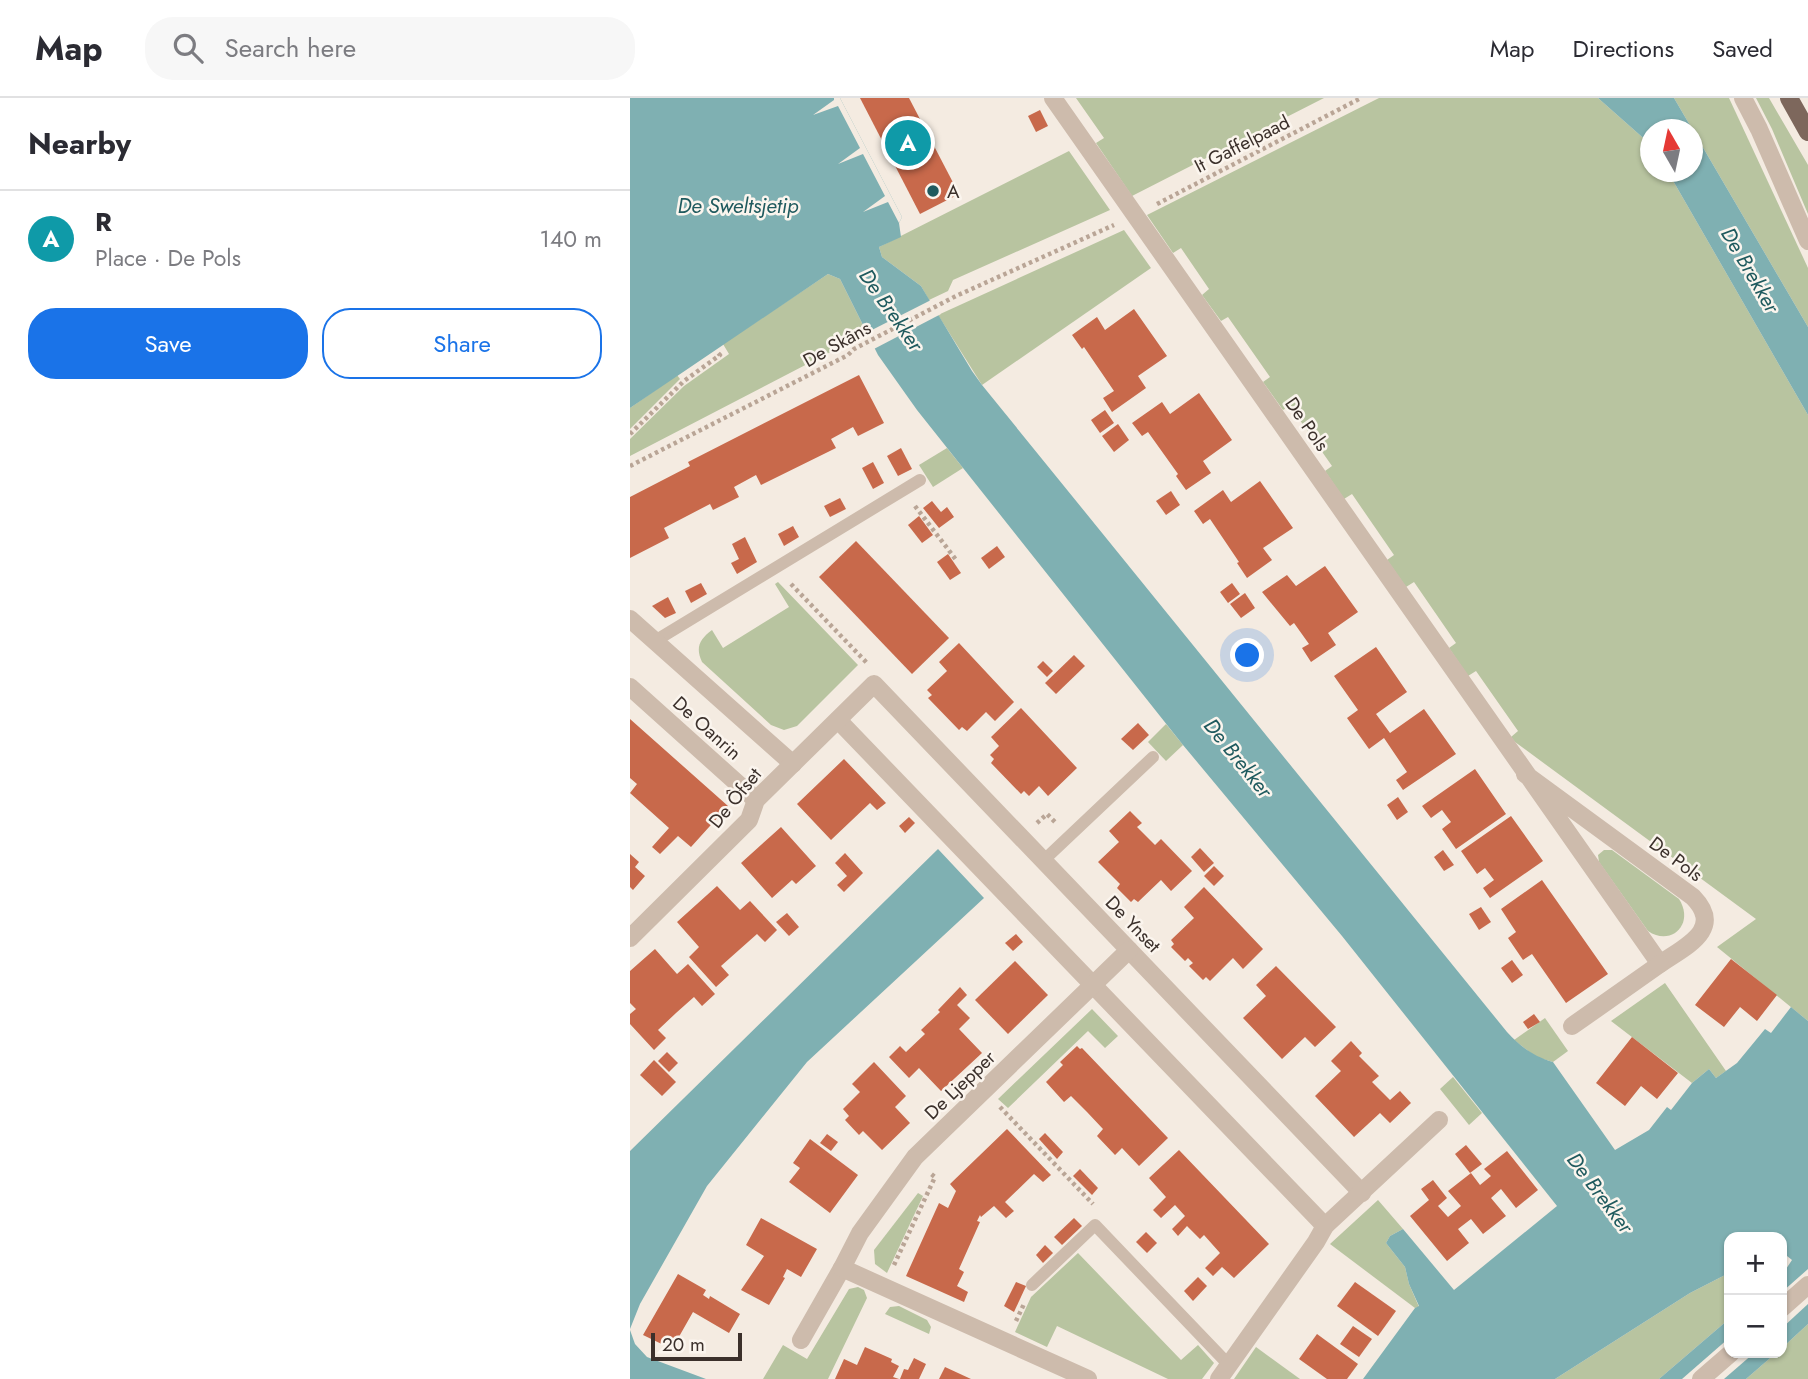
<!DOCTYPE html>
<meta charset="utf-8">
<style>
body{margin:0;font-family:Jost,sans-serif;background:#f7f7f7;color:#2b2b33}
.controls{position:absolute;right:21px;bottom:21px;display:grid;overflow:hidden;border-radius:14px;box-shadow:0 2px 5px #0004}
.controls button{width:63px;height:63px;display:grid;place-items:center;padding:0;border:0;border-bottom:2px solid #e1e1e2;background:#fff;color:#2b2b33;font:35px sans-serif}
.compass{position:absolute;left:1010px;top:21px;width:63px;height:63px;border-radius:50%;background:#fff;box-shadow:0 2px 5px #0004;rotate:351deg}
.scale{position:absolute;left:21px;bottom:18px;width:91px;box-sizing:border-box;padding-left:7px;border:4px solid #3b302b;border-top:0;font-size:19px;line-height:24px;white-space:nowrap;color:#3b302b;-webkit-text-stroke:5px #fbf5ee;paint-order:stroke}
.you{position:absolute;left:618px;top:558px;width:24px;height:24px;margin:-18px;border:5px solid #fff;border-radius:50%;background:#1a73e8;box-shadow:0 0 0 10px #1a73e833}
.badge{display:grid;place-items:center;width:46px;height:46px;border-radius:50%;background:#1a73e8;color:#fff;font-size:23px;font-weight:700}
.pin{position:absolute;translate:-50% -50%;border:4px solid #fff;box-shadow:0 2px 7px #0006}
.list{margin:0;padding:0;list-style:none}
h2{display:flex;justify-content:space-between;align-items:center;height:91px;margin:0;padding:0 28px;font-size:30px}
h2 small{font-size:23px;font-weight:400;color:#7c7c81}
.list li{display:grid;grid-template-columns:46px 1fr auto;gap:21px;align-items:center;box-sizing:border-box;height:98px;padding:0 28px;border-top:2px solid #e1e1e2}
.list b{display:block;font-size:26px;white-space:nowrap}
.list p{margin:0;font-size:23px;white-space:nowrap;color:#7c7c81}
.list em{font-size:23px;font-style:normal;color:#7c7c81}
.actions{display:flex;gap:14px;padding:21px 28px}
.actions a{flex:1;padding:16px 0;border:2px solid #1a73e8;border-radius:28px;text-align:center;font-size:24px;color:#1a73e8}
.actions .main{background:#1a73e8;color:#fff}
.icon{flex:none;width:38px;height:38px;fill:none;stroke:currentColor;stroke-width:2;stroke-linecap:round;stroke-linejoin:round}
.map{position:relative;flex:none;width:1178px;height:1281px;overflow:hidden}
header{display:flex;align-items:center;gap:42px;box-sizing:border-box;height:98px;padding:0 35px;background:#fff;border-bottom:2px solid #e1e1e2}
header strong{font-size:33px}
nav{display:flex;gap:38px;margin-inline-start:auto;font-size:24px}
.search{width:490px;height:63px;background:#f7f7f7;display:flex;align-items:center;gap:18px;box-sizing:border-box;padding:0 24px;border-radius:28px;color:#7c7c81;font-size:26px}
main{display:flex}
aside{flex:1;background:#fff}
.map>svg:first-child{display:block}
.green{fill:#b8c4a0}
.water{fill:#7fb0b2}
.pier{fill:#f4ebe1}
.building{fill:#c8694b}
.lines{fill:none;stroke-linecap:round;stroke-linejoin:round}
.path{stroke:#b9a596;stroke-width:4.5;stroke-dasharray:3.5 3.5;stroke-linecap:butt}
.service{stroke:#cdbbac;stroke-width:12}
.minor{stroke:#cdbbac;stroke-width:18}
.primary{stroke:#7d675c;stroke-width:18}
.poi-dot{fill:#1f5a5e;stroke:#fbf5ee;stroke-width:2.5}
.labels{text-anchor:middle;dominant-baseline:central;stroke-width:5;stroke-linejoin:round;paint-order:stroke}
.street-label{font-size:19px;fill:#3b302b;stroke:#fbf5ee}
.poi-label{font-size:19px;fill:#3b302b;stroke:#fbf5ee;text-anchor:start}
.water-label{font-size:21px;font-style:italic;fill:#1f5a5e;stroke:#fbf5ee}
</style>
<header>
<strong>Map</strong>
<div class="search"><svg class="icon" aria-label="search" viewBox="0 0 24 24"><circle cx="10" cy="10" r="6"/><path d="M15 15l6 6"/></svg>Search here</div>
<nav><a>Map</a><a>Directions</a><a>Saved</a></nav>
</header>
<main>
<aside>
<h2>Nearby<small></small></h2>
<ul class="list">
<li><span class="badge" style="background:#0f9aa8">A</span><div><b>R</b><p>Place · De Pols</p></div><em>140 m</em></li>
</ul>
<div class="actions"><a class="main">Save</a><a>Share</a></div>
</aside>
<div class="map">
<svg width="1178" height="1281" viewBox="0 0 1178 1281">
<rect width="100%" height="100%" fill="#f4ebe1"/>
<g class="green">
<polygon points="446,0 694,0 502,98 466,45 474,40"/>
<polygon points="749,0 968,0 1020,46 1020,74 1038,74 1178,317 1178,923 1087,849 1126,821 885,644 881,639 888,633 846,573 838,578 819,550 826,545 784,484 776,489 757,462 764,457 722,396 714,401 695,373 702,368 660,308 653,312 633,284 640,279 598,219 591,223 572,197 579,191 551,150 543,155 517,117"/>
<polygon points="1044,0 1099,0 1178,170 1178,229"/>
<polygon points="1126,0 1139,0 1178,67 1178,116 1142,31"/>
<polygon points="439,53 480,112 323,182 318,193 299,202 291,188 252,159 249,149"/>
<polygon points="494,132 521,170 352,287 308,217"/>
<polygon points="198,176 210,181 237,235 0,358 0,341 54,288 99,256 93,246"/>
<polygon points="47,277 50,281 0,331 0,310"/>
<polygon points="317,350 333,370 303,389 289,367"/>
<path d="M148,484L228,567L167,628L154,632L141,627L72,564C65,549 70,541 82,532L93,550L159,509L145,486Z"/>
<polygon points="536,626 553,647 536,663 518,644"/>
<path d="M974,752H982L1049,801C1065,826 1041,849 1018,833L969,764L968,757Z"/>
<polygon points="1035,885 1096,973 1086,980 1079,971 1062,985 981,923"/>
<polygon points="462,911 488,938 475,950 458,933 378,1010 368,1001"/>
<polygon points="915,920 938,953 923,964 906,959 884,942"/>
<polygon points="823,979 852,1015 839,1027 810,991"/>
<polygon points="288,1095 293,1098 257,1175 245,1166 244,1152"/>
<polygon points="748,1102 773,1131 760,1138 756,1145 775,1169 779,1186 789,1209 785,1210 700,1146"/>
<polygon points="448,1155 551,1262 568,1247 584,1265 572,1281 538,1281 427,1228 417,1249 385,1234 401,1199"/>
<polygon points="1099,1175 1099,1221 1029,1281 925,1281 1060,1195"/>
<polygon points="228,1189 234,1192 237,1200 198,1281 133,1281 153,1247 177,1261 219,1191"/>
<polygon points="269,1208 297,1222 301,1229 299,1236 255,1216 260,1209"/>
<polygon points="1178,1226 1178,1281 1116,1281 1146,1255 1152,1255 1152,1250"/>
<polygon points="626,1249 670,1281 604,1281"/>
</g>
<g class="water">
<path d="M0,0H210L272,119L269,125L271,139L249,149L252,159L291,188L342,273L352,287L877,934C891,949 903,958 923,964L985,1052L1019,1032L1037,1009L1041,1012L1062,985L1079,971L1086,980L1107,965L1135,931L1141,935L1161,909L1178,923V1171L1152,1194V1177L1162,1162L1152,1154V1139H1099V1175L1060,1195L925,1281H733L785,1210L789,1208L779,1186L775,1169L756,1145L760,1138L773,1131L824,1192L927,1108L712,838L553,647L287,312L248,257L210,181L198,176L0,310Z"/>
<polygon points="968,0 1044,0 1178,229 1178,317 1038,74 1062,74 1062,32 1020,32 1020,46"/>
<polygon points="308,751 354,800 177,964 77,1088 10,1206 0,1231 0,1053"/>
<polygon points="1178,1206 1178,1226 1152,1250 1152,1230"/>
<polygon points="1099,1221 1099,1240 1052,1281 1029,1281"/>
<polygon points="0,1232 5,1246 17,1259 76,1281 0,1281"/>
<polygon points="1124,1255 1146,1255 1116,1281 1094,1281"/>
</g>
<g class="pier">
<polygon points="204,0 210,0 272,119 269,125 258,104 233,114 255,98 233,56 208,66 230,50 208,8 183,17 204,2"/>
<polygon points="303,201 311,216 242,252 234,236"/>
</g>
<g class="building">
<polygon points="230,0 279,0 329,96 290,116"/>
<polygon points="410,12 418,28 406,34 398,18"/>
<polygon points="504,211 537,258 508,278 516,290 482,314 473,300 484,293 454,249 452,251 442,237 467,219 475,232"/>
<polygon points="229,277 254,325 228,338 223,329 201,341 206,350 131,387 126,377 104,389 109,399 83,412 80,406 34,430 39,440 0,460 0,399 60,368 58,364"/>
<polygon points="569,295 602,342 573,363 581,375 556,392 546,378 548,376 518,334 512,338 502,325 532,304 540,316"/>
<polygon points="475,312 484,325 470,335 461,322"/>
<polygon points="488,326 499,342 484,354 472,338"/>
<polygon points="271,350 282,371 268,378 257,358"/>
<polygon points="243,364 254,385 243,391 232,370"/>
<polygon points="630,383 663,430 633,450 642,462 617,480 607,465 609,464 580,421 573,426 564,413 593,392 601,404"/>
<polygon points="541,393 550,407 536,417 526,403"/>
<polygon points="210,400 216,411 200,419 194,408"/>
<polygon points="302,403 311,414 317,409 324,419 309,430 293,410"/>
<polygon points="289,418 303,437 292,445 278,427"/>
<polygon points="163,428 169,439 154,448 148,436"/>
<polygon points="115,439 127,464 107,476 101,465 109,461 102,446"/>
<polygon points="226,443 319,540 282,576 189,479"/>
<polygon points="367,448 375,459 359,471 351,460"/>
<polygon points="318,456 331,475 320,482 307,464"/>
<polygon points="695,468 728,514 698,535 706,547 681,564 672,550 679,546 664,525 660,528 632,494 657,477 666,488"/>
<polygon points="71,485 77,496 61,505 55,493"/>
<polygon points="602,485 610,496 598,505 590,494"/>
<polygon points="615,495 625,510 611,520 600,506"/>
<polygon points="38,499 46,515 35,520 22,508"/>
<polygon points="329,545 384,604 365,623 356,614 337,633 332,629 329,632 298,600 302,597 297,592 317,573 309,564"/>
<polygon points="746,549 777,594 746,616 760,635 794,611 826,656 773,692 766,682 777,674 754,640 739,651 717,620 728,612 704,578"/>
<polygon points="444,557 455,568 426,596 415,585"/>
<polygon points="413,563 423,573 417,579 407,569"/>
<polygon points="391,610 447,670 418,698 409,688 399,698 394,693 391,696 361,665 364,661 360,657 369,648 361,639"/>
<polygon points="0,621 98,708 61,749 48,738 30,756 22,749 39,730 0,695 7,686 0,680"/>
<polygon points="508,625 519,637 503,652 491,641"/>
<polygon points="214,661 256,705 247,712 240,705 201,742 167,706"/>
<polygon points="845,671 876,716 826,751 812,731 821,724 812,712 801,720 792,708"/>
<polygon points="768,699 778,714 767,722 757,707"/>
<polygon points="500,713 512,725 507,729 525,747 531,741 562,773 541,793 531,782 508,804 504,801 501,804 487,790 490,786 468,764 489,744 479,733"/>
<polygon points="881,718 913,763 860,800 853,790 864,782 855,770 847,776 831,753"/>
<polygon points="279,719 285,725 275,735 269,728"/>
<polygon points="151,729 186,768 166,786 162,782 142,800 111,765"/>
<polygon points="570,750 584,765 574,774 561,759"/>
<polygon points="813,752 824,767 814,773 804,759"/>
<polygon points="215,755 233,775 214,794 207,787 217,778 205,765"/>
<polygon points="0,756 9,764 5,769 15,778 3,792 0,789"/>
<polygon points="584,768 594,778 584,788 574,778"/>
<polygon points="912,782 978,876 936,905 902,856 893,862 878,840 886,834 871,811"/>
<polygon points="87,788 110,812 120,803 147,832 135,844 127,836 91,868 99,877 86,889 59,859 69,849 47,824"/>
<polygon points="574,789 633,851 613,871 603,860 580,883 576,879 573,882 559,868 563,865 558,860 555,863 541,849 544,846 541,842 564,820 554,809"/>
<polygon points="851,809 861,824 849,832 839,816"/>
<polygon points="157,815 169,829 159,838 146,824"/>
<polygon points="386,836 393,844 383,853 375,845"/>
<polygon points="25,851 47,876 58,866 85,896 72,908 64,899 46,915 28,932 36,940 24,952 0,926 0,916 6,911 0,905 0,873"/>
<polygon points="1101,861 1147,897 1127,923 1110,909 1094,929 1065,907"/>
<polygon points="882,862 893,877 882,885 871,870"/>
<polygon points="385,863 418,897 378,936 345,902"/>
<polygon points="646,868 706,929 685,949 675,939 652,961 613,920 636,898 626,887"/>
<polygon points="330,889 337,897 327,907 340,920 329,931 352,955 311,993 289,970 279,980 259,959 270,948 276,954 295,936 291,932 310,914 308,912"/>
<polygon points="904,916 910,924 898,931 893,924"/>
<polygon points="1002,939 1048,975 1027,1001 1011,988 995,1008 966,985"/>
<polygon points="721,943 732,955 729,958 749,978 742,984 760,1002 770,993 781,1005 760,1025 750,1015 724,1039 685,998 711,973 701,963"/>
<polygon points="447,948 450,951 452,950 538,1040 509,1068 492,1050 485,1057 467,1038 473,1031 457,1014 441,998 434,1004 416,984 433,967 430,964"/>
<polygon points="37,954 48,965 39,974 28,963"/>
<polygon points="24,962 46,984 32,998 10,977"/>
<polygon points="244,964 276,998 265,1009 280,1025 252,1052 233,1033 229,1037 215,1022 219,1018 213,1011 230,994 222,986"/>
<polygon points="377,1031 421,1077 413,1084 404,1076 375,1104 384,1113 376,1120 364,1108 351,1119 350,1117 347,1123 350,1124 329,1171 334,1174 327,1188 338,1194 334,1204 276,1178 309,1105 318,1110 326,1093 320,1086"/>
<polygon points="415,1035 433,1054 427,1061 409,1041"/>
<polygon points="197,1036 208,1044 201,1053 190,1045"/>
<polygon points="180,1041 228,1077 200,1115 159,1084 170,1070 163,1065"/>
<polygon points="836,1047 852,1066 840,1075 825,1056"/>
<polygon points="549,1052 639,1146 604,1180 592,1169 583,1178 575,1170 590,1155 574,1137 570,1141 557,1128 548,1138 542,1131 555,1118 545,1107 531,1120 523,1112 536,1099 519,1080"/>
<polygon points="877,1053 908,1092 886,1110 871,1091 861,1100 876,1118 853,1136 841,1121 828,1131 839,1145 817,1163 780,1118 799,1102 791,1091 803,1082 817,1100 808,1108 818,1119 831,1108 818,1093 841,1075 850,1087 861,1078 854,1071"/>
<polygon points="450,1071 468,1090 462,1097 443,1078"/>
<polygon points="131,1120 187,1151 171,1179 157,1171 153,1179 155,1180 139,1207 111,1192 134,1158 116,1147"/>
<polygon points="444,1120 452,1128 432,1147 424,1139"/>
<polygon points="516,1134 527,1145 517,1155 506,1144"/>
<polygon points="415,1147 423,1155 413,1165 406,1157"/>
<polygon points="48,1176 76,1192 73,1197 79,1201 80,1198 110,1216 99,1235 63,1214 42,1251 13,1237"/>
<polygon points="568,1179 577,1188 563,1203 554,1193"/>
<polygon points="386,1184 396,1188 384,1214 374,1208"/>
<polygon points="725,1184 766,1213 748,1238 707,1208"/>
<polygon points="723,1228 742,1241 729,1259 710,1246"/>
<polygon points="687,1236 728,1266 717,1281 697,1281 669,1261"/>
<polygon points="235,1249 262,1261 261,1264 269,1268 263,1279 269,1281 205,1281 214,1261 227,1267"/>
<polygon points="284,1260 296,1266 289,1281 270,1281 274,1271 278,1272"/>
<polygon points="315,1269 341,1281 309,1281"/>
</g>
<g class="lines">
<g class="path">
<polyline points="527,106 731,0"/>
<polyline points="0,336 54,283 90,257 88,255"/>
<polyline points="0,368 218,257 224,251 326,198 484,127"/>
<polyline points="285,408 327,463"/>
<polyline points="161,486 237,565"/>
<polyline points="407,725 417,716 426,725"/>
<polyline points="370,1009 463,1106"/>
<polyline points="264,1167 305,1079 300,1075"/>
<polyline points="386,1223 394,1206"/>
</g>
<g class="service">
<polyline points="25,543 290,382"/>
<polyline points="413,763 523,659"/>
<polyline points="402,1187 465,1127 598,1266"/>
</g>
<g class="minor">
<path d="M423,0L1030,866C1054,849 1095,832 1063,799L895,676"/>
<polyline points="1113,0 1129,31 1178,143"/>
<polyline points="0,521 163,666"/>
<polyline points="0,589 126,702"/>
<polyline points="208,622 695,1128"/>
<polyline points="0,840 119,722 126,702 244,586 732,1095"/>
<polyline points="942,928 1030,866"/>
<polyline points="1152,1210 1178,1187"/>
<polyline points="171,1242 212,1170"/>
<polyline points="458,1281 212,1170 230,1135 285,1059 499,852"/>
<polyline points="589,1281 686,1144 695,1128 809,1022"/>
<polyline points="1071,1281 1101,1255"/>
</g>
<polyline class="primary" points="1159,0 1178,34"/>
</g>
<circle class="poi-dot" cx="303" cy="93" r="7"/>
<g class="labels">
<g class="street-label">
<text transform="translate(612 46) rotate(-27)">It Gaffelpaad</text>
<text transform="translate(207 246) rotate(-29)">De Skâns</text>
<text transform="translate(677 326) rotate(55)">De Pols</text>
<text transform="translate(77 630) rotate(42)">De Oanrin</text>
<text transform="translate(105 700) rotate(-51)">De Ôfset</text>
<text transform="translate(1046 761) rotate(37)">De Pols</text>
<text transform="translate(503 826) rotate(46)">De Ynset</text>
<text transform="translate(330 987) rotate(-44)">De Ljepper</text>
</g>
<g class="poi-label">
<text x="317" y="93">A</text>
</g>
<g class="water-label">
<text x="108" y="108">De Sweltsjetip</text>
<text transform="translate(1120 172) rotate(60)">De Brekker</text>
<text transform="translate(261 212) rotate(55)">De Brekker</text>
<text transform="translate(608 660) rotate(51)">De Brekker</text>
<text transform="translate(970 1095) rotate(53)">De Brekker</text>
</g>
</g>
</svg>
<div class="controls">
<button>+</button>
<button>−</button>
</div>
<svg class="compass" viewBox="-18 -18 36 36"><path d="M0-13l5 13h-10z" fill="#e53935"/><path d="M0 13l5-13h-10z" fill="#7c7c81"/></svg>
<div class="scale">20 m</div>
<div class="you"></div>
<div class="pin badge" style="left:278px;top:45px;background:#0f9aa8">A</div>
</div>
</main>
